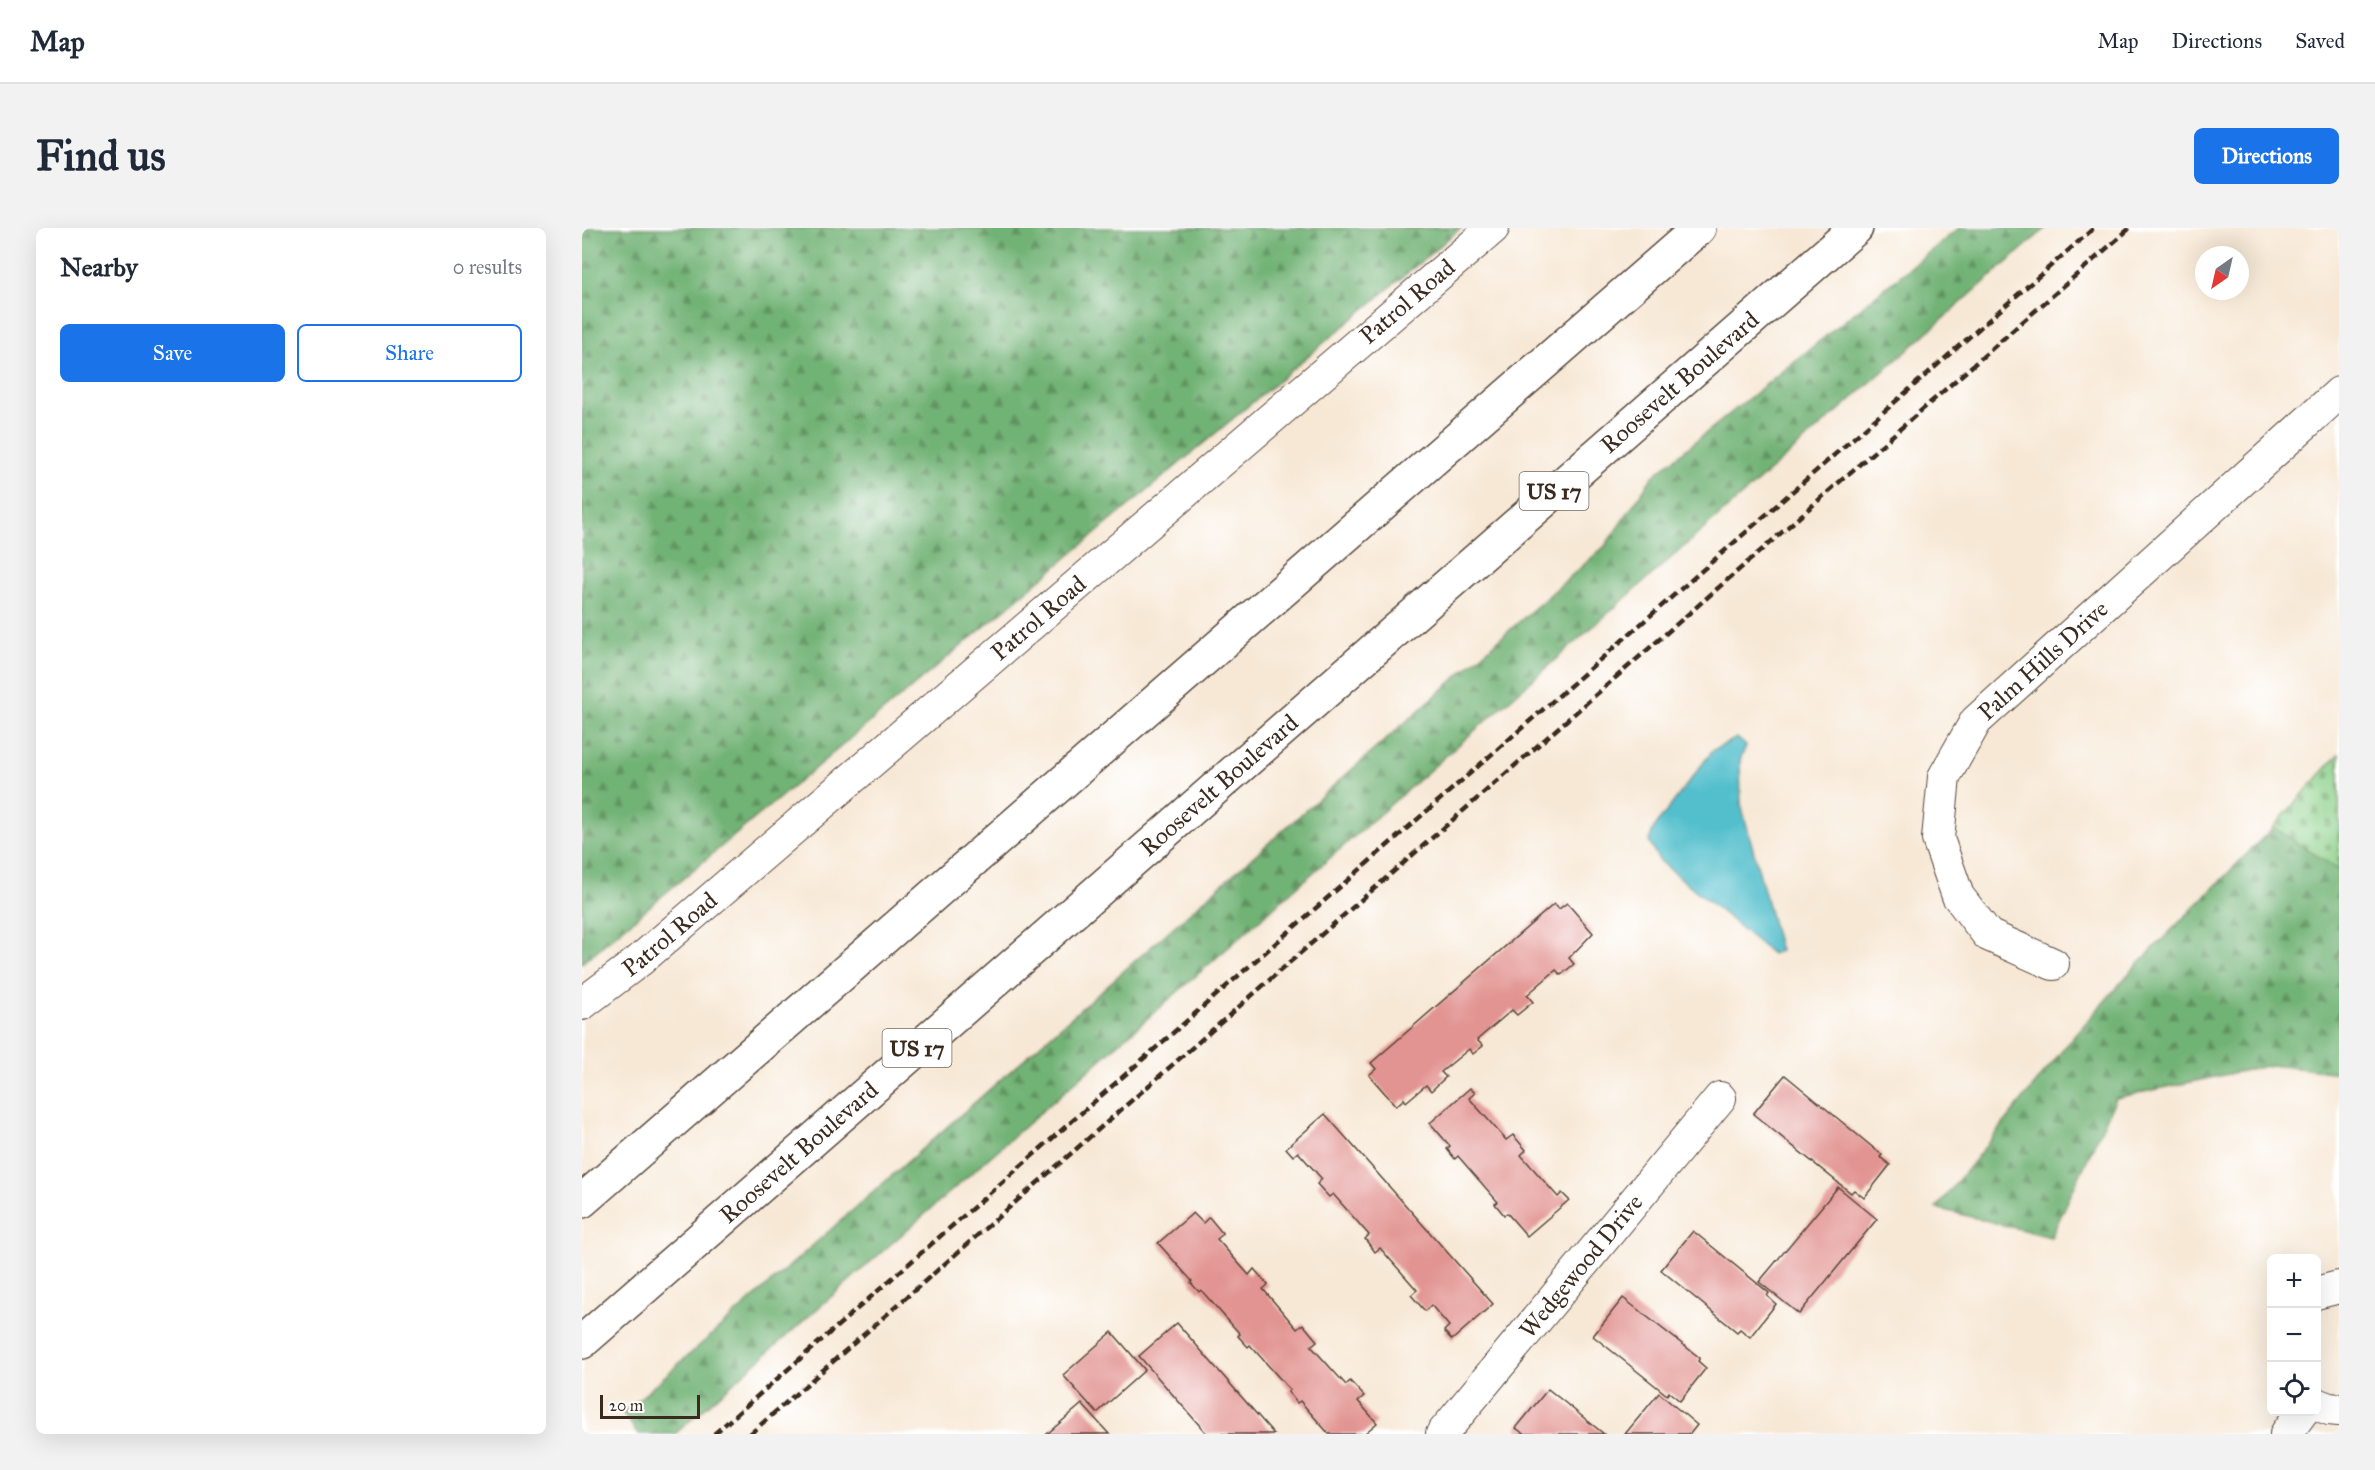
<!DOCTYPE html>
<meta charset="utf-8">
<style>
body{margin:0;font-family:"IM FELL Great Primer",serif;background:#f2f2f3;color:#1f2937}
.controls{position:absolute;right:18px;bottom:18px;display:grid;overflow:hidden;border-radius:9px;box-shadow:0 6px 24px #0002}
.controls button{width:54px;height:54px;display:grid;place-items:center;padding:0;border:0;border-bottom:2px solid #e0e1e3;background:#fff;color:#1f2937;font:30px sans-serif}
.compass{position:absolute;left:1613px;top:18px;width:54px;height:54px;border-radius:50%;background:#fff;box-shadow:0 6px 24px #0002;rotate:214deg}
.scale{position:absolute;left:18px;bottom:15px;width:100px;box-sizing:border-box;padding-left:6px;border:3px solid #3b2a1e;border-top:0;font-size:16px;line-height:21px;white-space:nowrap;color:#3b2a1e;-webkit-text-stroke:4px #fff;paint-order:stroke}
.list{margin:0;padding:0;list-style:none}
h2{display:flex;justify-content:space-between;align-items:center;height:78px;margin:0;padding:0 24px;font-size:26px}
h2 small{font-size:20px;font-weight:400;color:#747a83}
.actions{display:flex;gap:12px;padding:18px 24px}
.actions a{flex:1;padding:14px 0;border:2px solid #1a73e8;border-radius:9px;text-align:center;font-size:21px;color:#1a73e8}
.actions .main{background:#1a73e8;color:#fff}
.icon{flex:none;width:33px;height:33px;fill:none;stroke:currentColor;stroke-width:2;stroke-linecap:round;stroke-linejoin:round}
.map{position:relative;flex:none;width:1757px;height:1206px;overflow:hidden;border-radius:9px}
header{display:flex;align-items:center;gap:36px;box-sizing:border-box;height:84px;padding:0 30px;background:#fff;border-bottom:2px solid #e0e1e3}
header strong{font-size:28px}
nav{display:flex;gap:33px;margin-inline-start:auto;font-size:21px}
.intro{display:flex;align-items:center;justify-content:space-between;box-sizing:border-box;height:144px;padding:0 36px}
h1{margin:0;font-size:42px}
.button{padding:15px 27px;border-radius:9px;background:#1a73e8;color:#fff;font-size:21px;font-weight:700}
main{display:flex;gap:36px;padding:0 36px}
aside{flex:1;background:#fff;border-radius:9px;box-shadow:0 6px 24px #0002}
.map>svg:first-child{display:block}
.forest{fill:url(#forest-firs);stroke:#566e4a;stroke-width:1.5}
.cemetery{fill:url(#cemetery-stones);stroke:#647d54;stroke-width:1.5}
.water{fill:#53bfcc;stroke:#477475;stroke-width:1.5}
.building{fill:#e29492}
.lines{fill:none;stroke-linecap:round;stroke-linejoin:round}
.minor-casing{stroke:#574639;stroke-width:34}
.trunk-casing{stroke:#574639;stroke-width:36}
.minor{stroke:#fff;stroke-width:32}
.trunk{stroke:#fff;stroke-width:33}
.rail{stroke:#3b2a1e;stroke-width:4.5;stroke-dasharray:9 4.5;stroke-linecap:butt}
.labels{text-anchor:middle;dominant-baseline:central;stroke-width:4.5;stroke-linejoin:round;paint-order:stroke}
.shield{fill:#fff;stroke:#766a62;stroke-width:1.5}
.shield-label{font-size:22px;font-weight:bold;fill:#3b2a1e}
.street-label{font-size:24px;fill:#3b2a1e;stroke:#fff}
</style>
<header>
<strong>Map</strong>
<nav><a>Map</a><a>Directions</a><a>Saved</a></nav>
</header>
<div class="intro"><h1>Find us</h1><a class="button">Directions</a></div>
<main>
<aside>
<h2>Nearby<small>0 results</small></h2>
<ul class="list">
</ul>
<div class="actions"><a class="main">Save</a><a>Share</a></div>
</aside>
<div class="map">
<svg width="1757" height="1206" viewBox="0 0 1757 1206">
<defs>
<pattern id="forest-firs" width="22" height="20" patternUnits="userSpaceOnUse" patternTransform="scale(1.5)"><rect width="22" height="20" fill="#71b275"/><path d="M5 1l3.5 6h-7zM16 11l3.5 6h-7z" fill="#5e915f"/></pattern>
<pattern id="cemetery-stones" width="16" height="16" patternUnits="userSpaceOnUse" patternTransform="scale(1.5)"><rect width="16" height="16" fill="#8cd089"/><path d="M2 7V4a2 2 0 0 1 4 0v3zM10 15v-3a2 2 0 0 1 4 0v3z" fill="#74a96f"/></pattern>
</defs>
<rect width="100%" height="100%" fill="#fff"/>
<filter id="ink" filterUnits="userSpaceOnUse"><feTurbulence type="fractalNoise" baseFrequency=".0167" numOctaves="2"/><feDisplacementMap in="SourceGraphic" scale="12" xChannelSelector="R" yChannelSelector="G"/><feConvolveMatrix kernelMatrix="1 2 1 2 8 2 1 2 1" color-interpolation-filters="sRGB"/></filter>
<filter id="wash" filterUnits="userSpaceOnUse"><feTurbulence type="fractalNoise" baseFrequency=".008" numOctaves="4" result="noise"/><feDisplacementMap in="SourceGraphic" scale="24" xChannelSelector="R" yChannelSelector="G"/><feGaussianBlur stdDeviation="1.35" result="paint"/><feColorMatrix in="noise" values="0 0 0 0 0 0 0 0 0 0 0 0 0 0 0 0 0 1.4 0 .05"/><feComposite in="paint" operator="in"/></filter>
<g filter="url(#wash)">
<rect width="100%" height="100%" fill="#f7e8d5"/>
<g class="forest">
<polygon points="0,0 879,0 0,735"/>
<polygon points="1377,0 1464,0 93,1206 56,1206 41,1185 1023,318 1071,248"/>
<polygon points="1757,533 1757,845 1689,837 1534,870 1469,1009 1354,980 1487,814 1549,743"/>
</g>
<polygon class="cemetery" points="1757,526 1757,642 1691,599"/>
<polygon class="water" points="1155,510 1164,518 1158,532 1159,576 1198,723 1190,726 1077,632 1067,614 1071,601 1131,522"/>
<g id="blocks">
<g class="building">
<polygon points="985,675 1011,705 987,730 992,736 979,747 974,742 945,767 951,774 935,787 930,782 895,812 901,818 891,826 887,821 859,844 864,849 849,863 844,857 824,874 822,871 814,878 787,847 794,841 789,835 972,676 977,681"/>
<polygon points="1203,847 1300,927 1298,929 1308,937 1282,970 1272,962 1269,965 1171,886"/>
<polygon points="888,860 893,865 887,870 924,912 931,907 944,922 939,927 976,969 980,965 987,972 945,1008 925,985 922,987 913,976 916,974 876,928 873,931 865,921 868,918 848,895"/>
<polygon points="743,886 911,1076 870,1112 862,1103 867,1098 849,1077 843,1083 829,1067 835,1062 798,1020 793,1024 783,1011 787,1007 751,966 747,969 735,956 740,951 716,924 711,928 704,920"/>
<polygon points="1256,959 1295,991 1217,1086 1177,1054"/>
<polygon points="611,985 621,995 627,989 641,1006 635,1011 667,1047 672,1041 686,1057 681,1061 715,1101 721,1096 735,1113 729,1118 764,1157 768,1153 782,1168 776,1173 795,1195 782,1206 747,1206 718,1173 715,1175 706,1164 708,1162 668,1117 666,1119 656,1108 658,1106 619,1062 617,1064 609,1055 610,1053 576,1015"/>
<polygon points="1111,1003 1187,1065 1185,1068 1194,1076 1168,1109 1158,1101 1155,1104 1079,1042"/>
<polygon points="1041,1070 1118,1130 1116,1133 1124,1140 1098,1173 1087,1164 1085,1167 1011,1108"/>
<polygon points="595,1095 692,1206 625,1206 557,1128"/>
<polygon points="530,1104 563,1142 515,1185 481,1147"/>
<polygon points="966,1161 1022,1206 942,1206 934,1200"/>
<polygon points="1077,1165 1115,1197 1108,1206 1043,1206"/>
<polygon points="500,1176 527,1206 465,1206"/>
</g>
</g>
</g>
<g filter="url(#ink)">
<use href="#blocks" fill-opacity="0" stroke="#574639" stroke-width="1.5"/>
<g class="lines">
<defs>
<g id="minor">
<path id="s1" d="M1471,736L1406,707L1376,668L1356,611L1362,549L1394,493L1757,165"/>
<path id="s2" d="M0,776L57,733L911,0"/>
<polyline points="1734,1065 1757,1059"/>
<polyline points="1734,1176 1747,1181 1757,1182"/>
<path id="s3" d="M860,1206L1138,870"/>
<polyline points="1704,1206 1720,1184"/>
</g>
<g id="trunk">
<polyline points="0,973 1117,0"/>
<path id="s4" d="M0,1114L1274,0"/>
</g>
</defs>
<use href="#minor" class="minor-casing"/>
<use href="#trunk" class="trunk-casing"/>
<use href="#minor" class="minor"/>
<use href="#trunk" class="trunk"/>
<g class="rail">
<polyline points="132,1206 1512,0"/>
<polyline points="168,1206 1548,0"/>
</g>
</g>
</g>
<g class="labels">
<g class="shield">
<rect x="937.5" y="244" width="69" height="38" rx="4.5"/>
<rect x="300.5" y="801" width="69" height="38" rx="4.5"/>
</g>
<g class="shield-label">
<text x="972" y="263">US 17</text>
<text x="335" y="820">US 17</text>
</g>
<g class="street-label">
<text stroke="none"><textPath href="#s2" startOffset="1084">Patrol Road</textPath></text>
<text stroke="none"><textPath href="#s4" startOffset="1458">Roosevelt Boulevard</textPath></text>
<text stroke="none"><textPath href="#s2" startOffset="598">Patrol Road</textPath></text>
<text stroke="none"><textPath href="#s1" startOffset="398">Palm Hills Drive</textPath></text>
<text stroke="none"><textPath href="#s4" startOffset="846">Roosevelt Boulevard</textPath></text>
<text stroke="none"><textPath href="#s2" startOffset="112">Patrol Road</textPath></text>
<text stroke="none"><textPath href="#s4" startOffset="288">Roosevelt Boulevard</textPath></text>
<text stroke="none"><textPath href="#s3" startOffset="218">Wedgewood Drive</textPath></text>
</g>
</g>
</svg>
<div class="controls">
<button>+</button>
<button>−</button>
<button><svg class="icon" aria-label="locate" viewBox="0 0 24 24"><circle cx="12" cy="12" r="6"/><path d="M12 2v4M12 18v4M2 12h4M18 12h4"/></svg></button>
</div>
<svg class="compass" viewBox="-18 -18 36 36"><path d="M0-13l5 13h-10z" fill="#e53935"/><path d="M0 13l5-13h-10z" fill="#747a83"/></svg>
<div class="scale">20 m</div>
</div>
</main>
